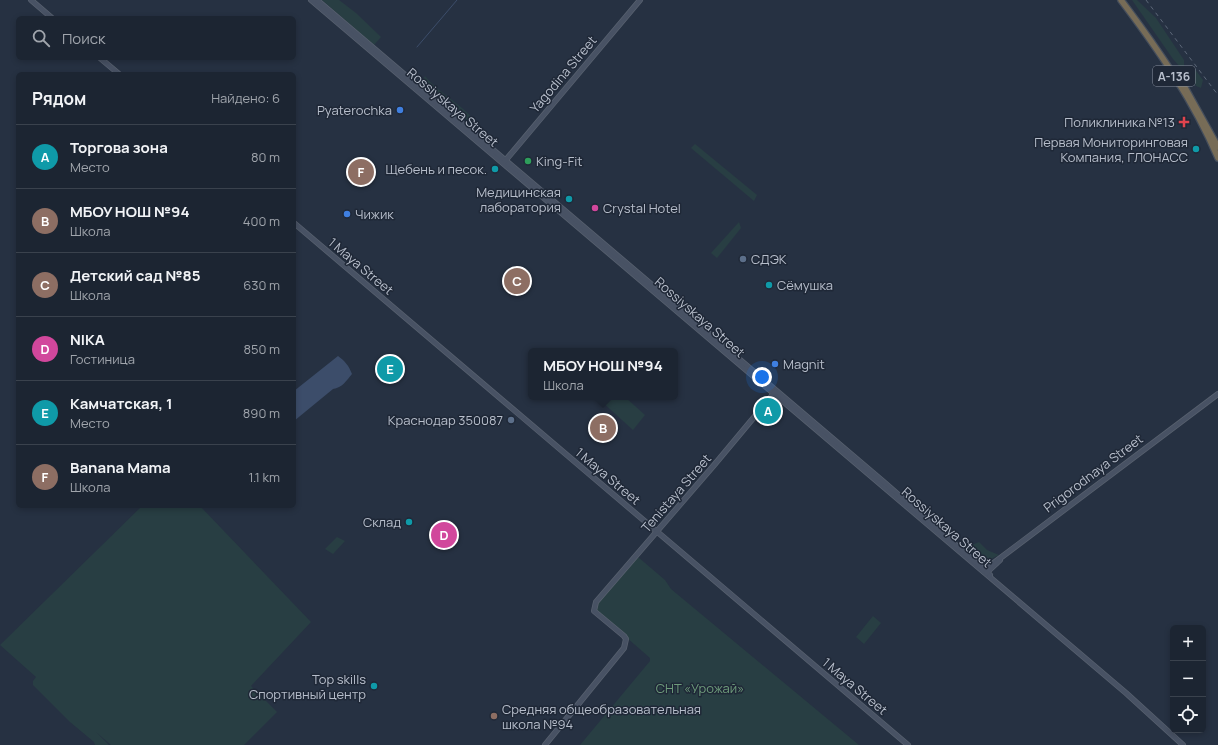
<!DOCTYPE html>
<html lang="ru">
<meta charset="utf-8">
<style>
body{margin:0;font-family:Manrope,sans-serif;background:#29313e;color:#f1f3f6}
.controls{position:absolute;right:12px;bottom:12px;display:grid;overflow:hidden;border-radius:6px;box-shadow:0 2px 6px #0003}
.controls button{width:36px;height:36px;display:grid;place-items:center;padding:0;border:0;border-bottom:1px solid #3a424d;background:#1c2532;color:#f1f3f6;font:20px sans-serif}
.you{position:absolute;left:762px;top:377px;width:14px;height:14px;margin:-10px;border:3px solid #fff;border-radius:50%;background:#1a73e8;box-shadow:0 0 0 6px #1a73e833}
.badge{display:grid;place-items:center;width:26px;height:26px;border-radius:50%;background:#8fb4f8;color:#fff;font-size:13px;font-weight:700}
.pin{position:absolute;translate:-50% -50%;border:2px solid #fff;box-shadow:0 1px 4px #0006}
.popup{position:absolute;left:528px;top:348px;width:150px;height:52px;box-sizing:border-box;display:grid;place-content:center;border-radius:6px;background:#1c2532;filter:drop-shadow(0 1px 3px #0005);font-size:13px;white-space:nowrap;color:#a0a5ac}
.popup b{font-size:15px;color:#f1f3f6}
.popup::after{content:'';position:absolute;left:50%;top:100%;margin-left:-8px;border:8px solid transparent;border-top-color:#1c2532}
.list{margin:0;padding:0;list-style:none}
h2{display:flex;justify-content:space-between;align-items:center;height:52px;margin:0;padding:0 16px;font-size:17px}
h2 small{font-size:13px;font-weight:400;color:#a0a5ac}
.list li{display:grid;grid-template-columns:26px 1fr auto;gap:12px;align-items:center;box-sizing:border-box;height:64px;padding:0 16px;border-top:1px solid #3a424d}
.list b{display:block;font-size:15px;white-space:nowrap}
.list p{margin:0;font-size:13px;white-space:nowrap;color:#a0a5ac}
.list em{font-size:13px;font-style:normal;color:#a0a5ac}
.icon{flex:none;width:22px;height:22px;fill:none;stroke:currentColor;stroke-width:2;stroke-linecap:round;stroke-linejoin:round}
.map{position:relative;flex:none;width:1218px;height:745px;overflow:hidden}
.search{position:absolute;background:#1c2532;box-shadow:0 2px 6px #0003;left:16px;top:16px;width:280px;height:44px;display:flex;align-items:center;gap:10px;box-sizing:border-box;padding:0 14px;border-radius:6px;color:#a0a5ac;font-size:15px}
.panel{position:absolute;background:#1c2532;box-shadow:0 2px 6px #0003;left:16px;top:72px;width:280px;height:436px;border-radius:6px}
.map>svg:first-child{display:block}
.green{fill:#283e43}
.water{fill:#3c4d6a}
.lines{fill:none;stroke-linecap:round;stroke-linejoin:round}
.stream{stroke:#3c4d6a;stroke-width:1}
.secondary-casing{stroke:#58616f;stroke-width:6}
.highway-casing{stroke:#454e5c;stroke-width:8}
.secondary{stroke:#485264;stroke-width:4.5}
.highway{stroke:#776c57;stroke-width:5.5}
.rail{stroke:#5c6778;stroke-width:1;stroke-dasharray:4 4;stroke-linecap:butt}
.shop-dot{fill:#3f7fe0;stroke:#1f2837;stroke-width:1.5}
.health-dot{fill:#e0444e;stroke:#1f2837;stroke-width:1.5}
.culture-dot{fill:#0f9aa8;stroke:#1f2837;stroke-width:1.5}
.leisure-dot{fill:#2e9e5b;stroke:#1f2837;stroke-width:1.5}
.hotel-dot{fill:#d1479c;stroke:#1f2837;stroke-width:1.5}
.service-dot{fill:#5c6f8a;stroke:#1f2837;stroke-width:1.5}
.education-dot{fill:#8d6e63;stroke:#1f2837;stroke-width:1.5}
.labels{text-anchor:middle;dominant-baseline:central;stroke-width:3;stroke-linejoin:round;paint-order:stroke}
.shield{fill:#1f2837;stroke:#89919f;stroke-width:1}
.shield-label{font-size:12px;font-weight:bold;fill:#b7becb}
.street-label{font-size:13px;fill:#b7becb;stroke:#1f2837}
.poi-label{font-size:13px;fill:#b7becb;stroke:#1f2837;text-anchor:end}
.park-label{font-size:13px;fill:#6e9c7b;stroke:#1f2837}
</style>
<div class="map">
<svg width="1218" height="745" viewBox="0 0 1218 745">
<rect width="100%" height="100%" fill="#263142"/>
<g class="green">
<polygon points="322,0 339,0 356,13 381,37 374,45"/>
<polygon points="1132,0 1137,0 1156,18 1184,60 1184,66 1181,68 1173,59"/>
<polygon points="1194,68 1203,80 1201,88 1196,86 1187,71"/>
<path d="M425,76C437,92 472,111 477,125L475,127L425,84L422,81Z"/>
<polygon points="695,144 757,195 754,201 691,148"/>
<polygon points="739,222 741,228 717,258 711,253"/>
<polygon points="605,397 625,397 645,415 633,430 601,401"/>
<polygon points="142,506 200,506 311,622 251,686 277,712 244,745 111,745 96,732 109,745 95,745 94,742 70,722 33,685 33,681 36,677 0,645"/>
<polygon points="337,537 345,541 333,554 325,549"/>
<polygon points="979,542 987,550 999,555 987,561 980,559 965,548"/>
<polygon points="638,557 665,580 671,589 859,745 580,745 650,661 650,658 595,610 595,605 635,558"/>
<polygon points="873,616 881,623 864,644 856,637"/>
</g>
<path class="water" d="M338,356C345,361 349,366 352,374C347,380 342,388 333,389L294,421V391Z"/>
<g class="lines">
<polyline class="stream" points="417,47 457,0"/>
<defs>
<g id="secondary">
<polyline points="31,0 52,18"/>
<polyline points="311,0 1126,693 1183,745"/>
<polyline points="317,0 885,483 990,575"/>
<polyline points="100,58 119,74"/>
<polyline points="505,161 640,0"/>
<polyline points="294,223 908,745"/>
<polyline points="983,571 1218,394"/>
<polyline points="986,573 1000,560"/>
<polyline points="545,745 624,648 626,639 624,636 594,611 596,602 715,464 775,392"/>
</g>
<g id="highway">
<path d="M1121,0C1158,49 1194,101 1218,158"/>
<polyline points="1178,75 1218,147"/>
</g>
</defs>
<use href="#secondary" class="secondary-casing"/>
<use href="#highway" class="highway-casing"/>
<use href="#secondary" class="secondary"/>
<use href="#highway" class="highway"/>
<polyline class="rail" points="1146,0 1218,95"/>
</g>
<g class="shop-dot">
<circle cx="400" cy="110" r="4"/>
<circle cx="347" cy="214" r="4"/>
<circle cx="775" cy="364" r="4"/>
</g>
<path class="health-dot" d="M1182 116h4v4h4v4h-4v4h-4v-4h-4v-4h4z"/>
<g class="culture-dot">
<circle cx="1196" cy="149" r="4"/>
<circle cx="495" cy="169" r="4"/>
<circle cx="569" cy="199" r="4"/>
<circle cx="769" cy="285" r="4"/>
<circle cx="409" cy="522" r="4"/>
<circle cx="374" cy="686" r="4"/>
</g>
<circle class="leisure-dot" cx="528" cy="161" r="4"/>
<circle class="hotel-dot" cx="595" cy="208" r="4"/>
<g class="service-dot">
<circle cx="743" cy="259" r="4"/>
<circle cx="511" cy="420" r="4"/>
</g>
<circle class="education-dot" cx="494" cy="716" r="4"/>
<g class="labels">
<rect class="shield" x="1153" y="66" width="42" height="20" rx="3"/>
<g class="shield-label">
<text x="1174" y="76">А-136</text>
</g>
<g class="street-label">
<text transform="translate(563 74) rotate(-50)">Yagodina Street</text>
<text transform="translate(453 107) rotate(40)">Rossiyskaya Street</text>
<text transform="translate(361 266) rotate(40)">1 Maya Street</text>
<text transform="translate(700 317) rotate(41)">Rossiyskaya Street</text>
<text transform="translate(1093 473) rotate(-37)">Prigorodnaya Street</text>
<text transform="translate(608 476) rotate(40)">1 Maya Street</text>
<text transform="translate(676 493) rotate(-49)">Tenistaya Street</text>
<text transform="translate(947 527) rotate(41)">Rossiyskaya Street</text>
<text transform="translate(855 686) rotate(40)">1 Maya Street</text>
</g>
<g class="poi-label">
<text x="392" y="110">Pyaterochka</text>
<text x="1175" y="122">Поликлиника №13</text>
<text x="1188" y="142">Первая Мониторинговая<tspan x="1188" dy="15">Компания, ГЛОНАСС</tspan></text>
<text x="536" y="161" text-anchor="start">King-Fit</text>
<text x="487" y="169">Щебень и песок.</text>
<text x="561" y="192">Медицинская<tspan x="561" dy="15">лаборатория</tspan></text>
<text x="603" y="208" text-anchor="start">Crystal Hotel</text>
<text x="355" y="214" text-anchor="start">Чижик</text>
<text x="751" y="259" text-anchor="start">СДЭК</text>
<text x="777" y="285" text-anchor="start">Сёмушка</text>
<text x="783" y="364" text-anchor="start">Magnit</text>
<text x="503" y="420">Краснодар 350087</text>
<text x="401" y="522">Склад</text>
<text x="366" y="679">Top skills<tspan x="366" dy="15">Спортивный центр</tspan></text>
<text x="502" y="709" text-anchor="start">Средняя общеобразовательная<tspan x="502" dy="15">школа №94</tspan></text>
</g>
<g class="park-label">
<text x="700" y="688">СНТ «Урожай»</text>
</g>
</g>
</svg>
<div class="controls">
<button>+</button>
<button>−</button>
<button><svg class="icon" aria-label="locate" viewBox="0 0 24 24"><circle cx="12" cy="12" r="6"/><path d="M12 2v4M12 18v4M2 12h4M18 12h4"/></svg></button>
</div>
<div class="you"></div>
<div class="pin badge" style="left:768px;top:411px;background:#0f9aa8">A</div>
<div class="pin badge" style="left:603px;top:428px;background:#8d6e63">B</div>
<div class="popup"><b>МБОУ НОШ №94</b>Школа</div>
<div class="pin badge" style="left:517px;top:281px;background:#8d6e63">C</div>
<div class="pin badge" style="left:444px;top:535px;background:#d1479c">D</div>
<div class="pin badge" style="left:390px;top:369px;background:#0f9aa8">E</div>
<div class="pin badge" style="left:361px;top:172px;background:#8d6e63">F</div>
<div class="search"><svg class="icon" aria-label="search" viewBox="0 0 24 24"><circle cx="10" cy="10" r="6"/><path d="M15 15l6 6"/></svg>Поиск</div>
<section class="panel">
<h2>Рядом<small>Найдено: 6</small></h2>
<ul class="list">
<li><span class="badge" style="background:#0f9aa8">A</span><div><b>Торгова зона</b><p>Место</p></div><em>80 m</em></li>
<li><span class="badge" style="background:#8d6e63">B</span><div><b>МБОУ НОШ №94</b><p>Школа</p></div><em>400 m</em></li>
<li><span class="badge" style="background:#8d6e63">C</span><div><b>Детский сад №85</b><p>Школа</p></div><em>630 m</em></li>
<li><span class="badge" style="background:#d1479c">D</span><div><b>NIKA</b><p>Гостиница</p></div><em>850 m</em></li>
<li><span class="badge" style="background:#0f9aa8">E</span><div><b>Камчатская, 1</b><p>Место</p></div><em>890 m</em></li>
<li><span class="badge" style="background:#8d6e63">F</span><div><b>Banana Mama</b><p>Школа</p></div><em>1.1 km</em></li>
</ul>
</section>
</div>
